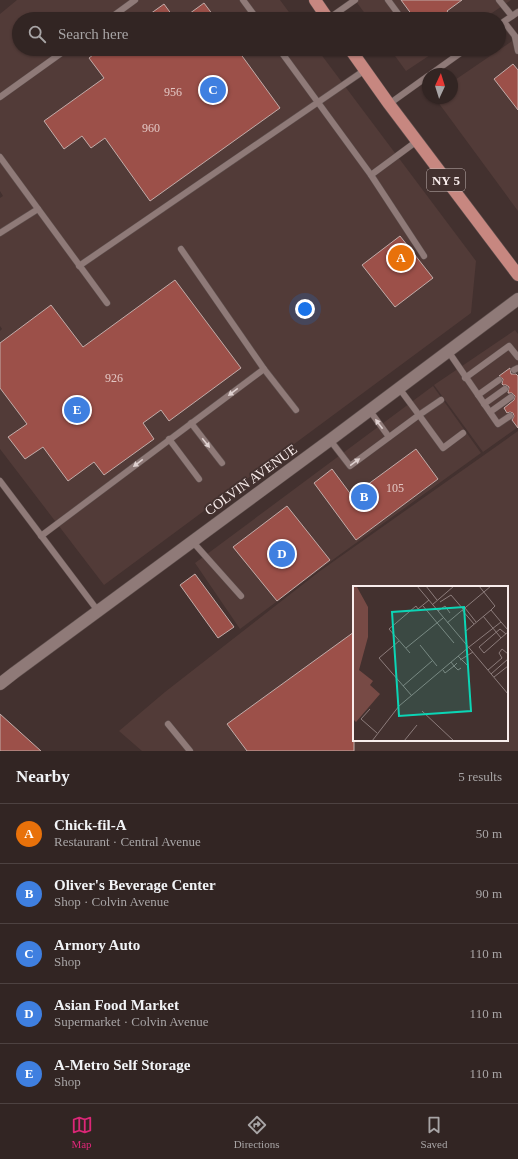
<!DOCTYPE html>
<meta charset="utf-8">
<style>
body{margin:0;font-family:Georgia,serif;background:#3d3130;color:#f1f3f6}
.compass{position:absolute;left:422px;top:68px;width:36px;height:36px;border-radius:50%;background:#322523;box-shadow:0 1px 3px #0004;rotate:4deg}
.you{position:absolute;left:305px;top:309px;width:14px;height:14px;margin:-10px;border:3px solid #fff;border-radius:50%;background:#1a73e8;box-shadow:0 0 0 6px #1a73e833}
.badge{display:grid;place-items:center;width:26px;height:26px;border-radius:50%;background:#db2777;color:#fff;font-size:13px;font-weight:700}
.pin{position:absolute;translate:-50% -50%;border:2px solid #fff;box-shadow:0 1px 4px #0006}
.list{margin:0;padding:0;list-style:none}
h2{display:flex;justify-content:space-between;align-items:center;height:52px;margin:0;padding:0 16px;font-size:17px}
h2 small{font-size:13px;font-weight:400;color:#a8a5a6}
.list li{display:grid;grid-template-columns:26px 1fr auto;gap:12px;align-items:center;box-sizing:border-box;height:60px;padding:0 16px;border-top:1px solid #4d4241}
.list b{display:block;font-size:15px;white-space:nowrap}
.list p{margin:0;font-size:13px;white-space:nowrap;color:#a8a5a6}
.list em{font-size:13px;font-style:normal;color:#a8a5a6}
.icon{flex:none;width:22px;height:22px;fill:none;stroke:currentColor;stroke-width:2;stroke-linecap:round;stroke-linejoin:round}
.map{position:relative;flex:none;width:518px;height:751px;overflow:hidden}
.search{position:absolute;background:#322523;box-shadow:0 1px 3px #0004;left:12px;right:12px;top:12px;height:44px;display:flex;align-items:center;gap:10px;box-sizing:border-box;padding:0 14px;border-radius:22px;color:#a8a5a6;font-size:15px}
.sheet{height:352px;background:#322523}
nav{display:flex;justify-content:space-around;align-items:center;box-sizing:border-box;height:56px;border-top:1px solid #4d4241;background:#322523;font-size:11px;color:#a8a5a6}
nav a{display:grid;justify-items:center;gap:2px}
nav .on{color:#db2777}
.map>svg:first-child{display:block}
.built{fill:#523b38;fill-rule:evenodd}
.building{fill:#9c5049;stroke:#c2aca9}
.lines{fill:none;stroke-linecap:round;stroke-linejoin:round}
.lane-casing{stroke:#5f504e;stroke-width:7}
.secondary-casing{stroke:#5f504e;stroke-width:13}
.primary-casing{stroke:#5f504e;stroke-width:13}
.lane{stroke:#8f7a78;stroke-width:6}
.secondary{stroke:#8f7a78;stroke-width:12}
.primary{stroke:#c78780;stroke-width:12}
.oneway{fill:#ded0cf}
.labels{text-anchor:middle;dominant-baseline:central;stroke-width:4;stroke-linejoin:round;paint-order:stroke}
.number-label{font-size:12px;fill:#e2c6c3}
.shield{fill:#43312f;stroke:#c2b5b3;stroke-width:1}
.shield-label{font-size:13px;font-weight:bold;fill:#f9edec}
.street-label{font-size:14px;fill:#f9edec;stroke:#43312f}
.inset-road{fill:none;stroke:#8c7c7b;stroke-width:1}
.view{fill:#0bd5b5;fill-opacity:0.15;stroke:#0bd5b5;stroke-width:2}
.inset-edge{fill:none;stroke:#f9edec;stroke-width:2}
</style>
<div class="map">
<svg width="518" height="751" viewBox="0 0 518 751">
<rect width="100%" height="100%" fill="#43312f"/>
<g class="built">
<polygon points="17,0 280,0 294,19 19,19 19,49 317,49 476,261 471,313 104,585 0,449 0,331 2,329 0,326 0,198 3,196 0,191 0,14"/>
<polygon points="355,0 511,0 483,19 369,19"/>
<polygon points="518,37 518,211 435,98 452,98 452,82"/>
<polygon points="390,49 439,49 406,71"/>
<polygon points="515,330 518,334 518,427 483,452 434,385"/>
<polygon points="433,386 481,453 338,556 240,629 195,563"/>
<path d="M518,431V751H142L119,731L165,692L320,571ZM354,587H507V740H354Z"/>
</g>
<g class="building">
<polygon points="401,0 462,0 447,11 453,19 415,19"/>
<polygon points="204,3 216,19 182,19"/>
<polygon points="164,4 175,19 143,19"/>
<polygon points="101,49 237,49 280,108 150,201 105,138 91,148 82,136 64,149 44,121 104,78 89,58"/>
<polygon points="513,64 518,70 518,110 494,79"/>
<polygon points="400,236 433,278 395,307 362,265"/>
<polygon points="175,280 241,368 169,421 161,410 143,423 154,439 104,475 94,462 68,481 43,447 25,459 8,437 27,424 0,388 0,343 51,305 83,347"/>
<polygon points="510,368 511,374 516,374 518,376 518,428 512,420 514,416 513,413 510,412 507,413 504,408 514,400 515,396 512,393 508,393 509,387 506,385 503,385 502,384 503,379 499,376"/>
<polygon points="416,449 438,479 356,540 314,483 332,469 352,496"/>
<polygon points="287,506 330,560 277,601 233,547"/>
<polygon points="195,574 234,627 218,638 180,585"/>
<polygon points="354,632 354,751 247,751 227,724"/>
<polygon points="0,714 41,751 0,751"/>
</g>
<g class="lines">
<defs>
<g id="lane">
<polyline points="243,0 257,19"/>
<polyline points="388,0 402,19"/>
<polyline points="499,0 512,16"/>
<polyline points="109,19 135,0"/>
<polyline points="328,19 355,0"/>
<polyline points="504,22 518,40"/>
<polyline points="499,25 518,12"/>
<polyline points="515,37 518,51"/>
<polyline points="279,49 371,175 424,256"/>
<polyline points="431,74 466,49"/>
<polyline points="0,97 67,49"/>
<polyline points="389,104 428,76"/>
<polyline points="0,157 107,303"/>
<polyline points="371,175 417,141"/>
<polyline points="0,233 38,209"/>
<polyline points="181,249 264,369 296,410"/>
<polyline points="79,266 365,70"/>
<polyline points="448,351 498,424 510,416"/>
<polyline points="514,370 518,368"/>
<polyline points="465,378 509,346 518,357"/>
<polyline points="478,395 499,380"/>
<polyline points="441,400 419,415 443,448 463,433"/>
<polyline points="484,404 505,389"/>
<polyline points="370,411 389,437"/>
<polyline points="490,412 511,397"/>
<polyline points="191,423 222,463"/>
<polyline points="169,439 199,479"/>
<polyline points="330,440 350,466 419,415 399,388"/>
<polyline points="0,481 98,611"/>
<polyline points="41,536 264,369"/>
<polyline points="192,541 241,596"/>
<polyline points="168,724 190,751"/>
</g>
<polyline id="secondary" points="0,684 14,673 330,440 518,299"/>
<g id="primary">
<polyline points="315,0 328,19"/>
<polyline points="350,49 389,104 518,275"/>
</g>
</defs>
<use href="#lane" class="lane-casing"/>
<use href="#secondary" class="secondary-casing"/>
<use href="#primary" class="primary-casing"/>
<use href="#lane" class="lane"/>
<use href="#secondary" class="secondary"/>
<use href="#primary" class="primary"/>
</g>
<defs><path id="oneway-solid" d="M-6-.8H1V-3.2L6.5 0L1 3.2V.8H-6Z"/></defs>
<g class="oneway">
<use href="#oneway-solid" transform="translate(233 392) rotate(143)"/>
<use href="#oneway-solid" transform="translate(379 424) rotate(-127)"/>
<use href="#oneway-solid" transform="translate(206 443) rotate(51)"/>
<use href="#oneway-solid" transform="translate(355 462) rotate(-36)"/>
<use href="#oneway-solid" transform="translate(138 463) rotate(143)"/>
</g>
<g class="labels">
<g class="number-label">
<text x="173" y="92">956</text>
<text x="151" y="128">960</text>
<text x="114" y="378">926</text>
<text x="395" y="488">105</text>
</g>
<rect class="shield" x="427" y="169" width="38" height="22" rx="3"/>
<g class="shield-label">
<text x="446" y="180">NY 5</text>
</g>
<g class="street-label">
<text transform="translate(251 480) rotate(-36)">COLVIN AVENUE</text>
</g>
</g>
<g transform="translate(353 586)">
<rect width="155" height="155" fill="#43312f"/>
<path d="M0,0L4,1L15,21V51L6,84L20,95L17,99L27,108L3,136L0,133Z" fill="#774a45"/>
<path class="inset-road" d="M64,0L155,108M73,0L84,14M126,0L142,20L138,24L148,36M87,16L98,9L110,23M79,19L101,0M70,20L101,57M112,22L123,36M109,24L121,38M85,25L92,20L97,27M130,30L148,52L155,46M94,37L138,0M113,45L138,24M148,52L131,67L126,61L147,43L153,48M46,55L26,72L59,110M67,59L84,80M53,62L90,32M57,67L36,43L63,20L65,23L76,14M105,70L114,79M107,74L120,66M104,77L101,80L105,84L108,82M90,84L92,87L101,80L98,76M135,84L149,72L146,67L149,63L155,68M138,88L155,73M141,91L155,80M50,100L79,75M17,123L8,133L24,147M69,125L101,155M19,155L46,120L116,61L148,36L155,44M51,155L64,139"/>
<path class="view" d="M111,21L118,125L46,130L39,26Z"/>
<rect width="155" height="155" class="inset-edge"/>
</g>
</svg>
<svg class="compass" viewBox="-18 -18 36 36"><path d="M0-13l5 13h-10z" fill="#e53935"/><path d="M0 13l5-13h-10z" fill="#a8a5a6"/></svg>
<div class="you"></div>
<div class="pin badge" style="left:401px;top:258px;background:#e8710a">A</div>
<div class="pin badge" style="left:364px;top:497px;background:#3f7fe0">B</div>
<div class="pin badge" style="left:213px;top:90px;background:#3f7fe0">C</div>
<div class="pin badge" style="left:282px;top:554px;background:#3f7fe0">D</div>
<div class="pin badge" style="left:77px;top:410px;background:#3f7fe0">E</div>
<div class="search"><svg class="icon" aria-label="search" viewBox="0 0 24 24"><circle cx="10" cy="10" r="6"/><path d="M15 15l6 6"/></svg>Search here</div>
</div>
<section class="sheet">
<h2>Nearby<small>5 results</small></h2>
<ul class="list">
<li><span class="badge" style="background:#e8710a">A</span><div><b>Chick-fil-A</b><p>Restaurant · Central Avenue</p></div><em>50 m</em></li>
<li><span class="badge" style="background:#3f7fe0">B</span><div><b>Oliver's Beverage Center</b><p>Shop · Colvin Avenue</p></div><em>90 m</em></li>
<li><span class="badge" style="background:#3f7fe0">C</span><div><b>Armory Auto</b><p>Shop</p></div><em>110 m</em></li>
<li><span class="badge" style="background:#3f7fe0">D</span><div><b>Asian Food Market</b><p>Supermarket · Colvin Avenue</p></div><em>110 m</em></li>
<li><span class="badge" style="background:#3f7fe0">E</span><div><b>A-Metro Self Storage</b><p>Shop</p></div><em>110 m</em></li>
</ul>
</section>
<nav>
<a class="on"><svg class="icon" aria-label="map" viewBox="0 0 24 24"><path d="M3 6l6-2 6 2 6-2v14l-6 2-6-2-6 2zM9 4v14M15 6v14"/></svg>Map</a>
<a><svg class="icon" aria-label="directions" viewBox="0 0 24 24"><path d="M12 3l9 9-9 9-9-9zM9 14v-3h6M13 9l2 2-2 2"/></svg>Directions</a>
<a><svg class="icon" aria-label="saved" viewBox="0 0 24 24"><path d="M7 4h10v16l-5-4-5 4z"/></svg>Saved</a>
</nav>
